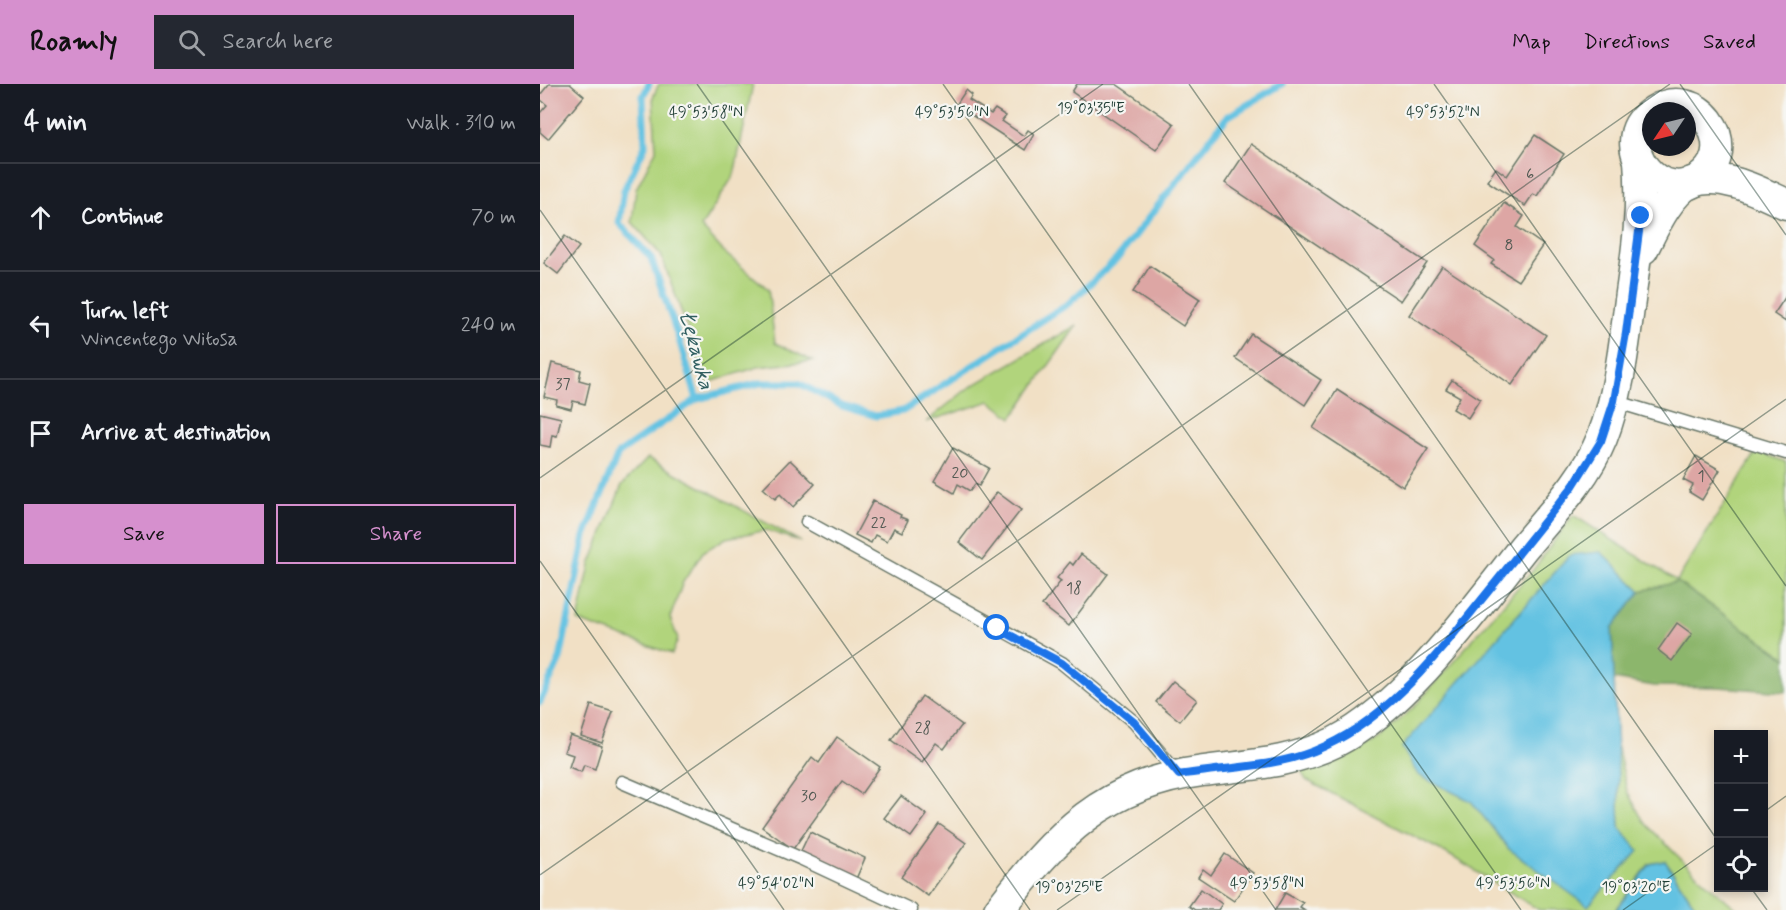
<!DOCTYPE html>
<meta charset="utf-8">
<style>
body{margin:0;font-family:Mynerve,sans-serif;background:#242831;color:#f1f3f6}
.controls{position:absolute;right:18px;bottom:18px;display:grid;overflow:hidden;border-radius:0px;box-shadow:0 3px 9px #0003}
.controls button{width:54px;height:54px;display:grid;place-items:center;padding:0;border:0;border-bottom:2px solid #363941;background:#171b24;color:#f1f3f6;font:30px sans-serif}
.compass{position:absolute;left:1102px;top:18px;width:54px;height:54px;border-radius:50%;background:#171b24;box-shadow:0 3px 9px #0003;rotate:235deg}
.stop{position:absolute;width:18px;height:18px;margin:-14px;border:4px solid #1a73e8;border-radius:50%;background:#fff}
.stop.end{background:#1a73e8;border-color:#fff;box-shadow:0 2px 6px #0008}
.list{margin:0;padding:0;list-style:none}
h2{display:flex;justify-content:space-between;align-items:center;height:78px;margin:0;padding:0 24px;font-size:26px}
h2 small{font-size:20px;font-weight:400;color:#9ea1a6}
.list li{display:grid;grid-template-columns:39px 1fr auto;gap:18px;align-items:center;box-sizing:border-box;height:108px;padding:0 24px;border-top:2px solid #363941}
.list b{display:block;font-size:22px;white-space:nowrap}
.list p{margin:0;font-size:20px;white-space:nowrap;color:#9ea1a6}
.list em{font-size:20px;font-style:normal;color:#9ea1a6}
.actions{display:flex;gap:12px;padding:18px 24px}
.actions a{flex:1;padding:14px 0;border:2px solid #d690ce;border-radius:0px;text-align:center;font-size:21px;color:#d690ce}
.actions .main{background:#d690ce;color:#111}
.icon{flex:none;width:33px;height:33px;fill:none;stroke:currentColor;stroke-width:2;stroke-linecap:round;stroke-linejoin:round}
.map{position:relative;flex:none;width:1246px;height:826px;overflow:hidden}
header{display:flex;align-items:center;gap:36px;box-sizing:border-box;height:84px;padding:0 30px;background:#d690ce;color:#111}
header strong{font-size:28px}
nav{display:flex;gap:33px;margin-inline-start:auto;font-size:21px}
.search{width:420px;height:54px;background:#242831;display:flex;align-items:center;gap:15px;box-sizing:border-box;padding:0 21px;border-radius:0px;color:#9ea1a6;font-size:22px}
main{display:flex}
aside{flex:1;background:#171b24}
.map>svg:first-child{display:block}
.green{fill:#b1d47c;stroke:#688858;stroke-width:1.5}
.forest{fill:#8cb66c;stroke:#567a50;stroke-width:1.5}
.water{fill:#64c2e2;stroke:#42808b;stroke-width:1.5}
.lines{fill:none;stroke-linecap:round;stroke-linejoin:round}
.stream{stroke:#64c2e2;stroke-width:7}
.building{fill:#dda6a4}
.service-casing{stroke:#687667;stroke-width:15}
.tertiary-casing{stroke:#687667;stroke-width:33}
.service{stroke:#fff;stroke-width:12}
.tertiary{stroke:#fff;stroke-width:30}
.route{stroke:#1a73e8;stroke-width:8}
.ticks{fill:none;stroke:#1f3d34;stroke-width:1.5;stroke-opacity:0.45}
.labels{text-anchor:middle;dominant-baseline:central;stroke-width:4.5;stroke-linejoin:round;paint-order:stroke}
.number-label{font-size:16px;fill:#4e5750}
.water-label{font-size:21px;font-style:italic;fill:#305e60;stroke:#f6f6f2}
.ticks-label{font-size:15px;text-anchor:middle;fill:#1f3d34;stroke:#f6f6f2;stroke-width:4.5;stroke-linejoin:round;paint-order:stroke}
</style>
<header>
<strong>Roamly</strong>
<div class="search"><svg class="icon" aria-label="search" viewBox="0 0 24 24"><circle cx="10" cy="10" r="6"/><path d="M15 15l6 6"/></svg>Search here</div>
<nav><a>Map</a><a>Directions</a><a>Saved</a></nav>
</header>
<main>
<aside>
<h2>4 min<small>Walk · 310 m</small></h2>
<ul class="list">
<li><svg class="icon" aria-label="ahead" viewBox="0 0 24 24"><path d="M12 20V5M6 11l6-6 6 6"/></svg><div><b>Continue</b></div><em>70 m</em></li>
<li><svg class="icon" aria-label="left" viewBox="0 0 24 24"><path d="M17 20v-9H6M10 6l-5 5 5 5"/></svg><div><b>Turn left</b><p>Wincentego Witosa</p></div><em>240 m</em></li>
<li><svg class="icon" aria-label="arrive" viewBox="0 0 24 24"><path d="M6 21V4h12l-3 4 3 4H6"/></svg><div><b>Arrive at destination</b></div></li>
</ul>
<div class="actions"><a class="main">Save</a><a>Share</a></div>
</aside>
<div class="map">
<svg width="1246" height="826" viewBox="0 0 1246 826">
<rect width="100%" height="100%" fill="#f6f6f2"/>
<filter id="ink" filterUnits="userSpaceOnUse"><feTurbulence type="fractalNoise" baseFrequency=".0167" numOctaves="2"/><feDisplacementMap in="SourceGraphic" scale="12" xChannelSelector="R" yChannelSelector="G"/><feConvolveMatrix kernelMatrix="1 2 1 2 8 2 1 2 1" color-interpolation-filters="sRGB"/></filter>
<filter id="wash" filterUnits="userSpaceOnUse"><feTurbulence type="fractalNoise" baseFrequency=".008" numOctaves="4" result="noise"/><feDisplacementMap in="SourceGraphic" scale="24" xChannelSelector="R" yChannelSelector="G"/><feGaussianBlur stdDeviation="1.35" result="paint"/><feColorMatrix in="noise" values="0 0 0 0 0 0 0 0 0 0 0 0 0 0 0 0 0 1.4 0 .05"/><feComposite in="paint" operator="in"/></filter>
<g filter="url(#wash)">
<rect width="100%" height="100%" fill="#f1e0c5"/>
<g class="green">
<polygon points="119,0 213,0 194,91 161,143 186,170 228,205 235,259 273,277 218,283 167,299 121,171 92,138 96,105 116,66 113,13"/>
<polygon points="537,241 472,334 450,317 386,338 427,305"/>
<polygon points="1217,367 1246,378 1246,574 1138,498 1101,507 1061,468 878,691 931,717 969,765 1080,745 1076,656 1087,707 1104,738 1156,790 1198,826 1158,826 1125,777 1109,780 1076,826 999,826 906,769 766,696 762,688 812,671 840,654 874,623 993,486 1033,431 1137,497"/>
<polygon points="108,374 261,458 227,446 186,454 163,468 143,498 130,534 138,555 132,570 38,537 50,481 82,401"/>
</g>
<polygon class="forest" points="1137,498 1246,574 1246,608 1178,603 1114,602 1074,595 1072,543 1101,507"/>
<g class="water">
<polygon points="1061,468 1101,507 1072,544 1080,744 1099,767 1048,822 969,765 931,717 878,691 862,663 1030,471"/>
<polygon points="1125,777 1158,826 1076,826 1110,780"/>
</g>
<g class="lines">
<g class="stream">
<polyline points="157,315 220,299 259,299 302,322 336,332 363,327 529,219 576,176 687,33 742,0"/>
<polyline points="0,618 20,575 45,452 78,370 157,315 138,252 111,174 79,139 84,106 105,62 103,12 109,0"/>
</g>
</g>
<g id="blocks">
<g class="building">
<polygon points="9,0 30,0 44,12 8,55 0,48 0,29 7,21 0,15 0,11"/>
<polygon points="537,0 576,0 634,40 616,66 532,8"/>
<polygon points="426,6 432,11 429,16 451,30 455,25 466,32 462,37 484,52 488,46 494,50 485,66 416,21"/>
<polygon points="995,51 1024,70 997,112 993,110 985,122 947,97 956,84 967,92"/>
<polygon points="711,60 887,179 861,217 685,99"/>
<polygon points="964,119 984,132 977,143 1003,161 978,197 951,180 954,176 935,162"/>
<polygon points="25,152 39,163 18,190 4,179"/>
<polygon points="610,182 660,215 643,242 593,208"/>
<polygon points="902,182 1006,251 972,301 869,231"/>
<polygon points="1246,212 1246,238 1234,230"/>
<polygon points="711,250 781,296 765,321 695,274"/>
<polygon points="12,279 41,286 39,296 50,299 45,320 33,317 31,325 16,321 17,316 4,313"/>
<polygon points="912,296 940,315 928,334 913,325 920,313 906,305"/>
<polygon points="797,306 888,365 863,403 773,344"/>
<polygon points="0,329 21,334 17,352 12,351 10,363 0,361"/>
<polygon points="413,364 449,384 439,402 435,400 430,407 418,400 414,409 394,397"/>
<polygon points="1156,372 1180,386 1162,416 1149,408 1153,401 1143,396"/>
<polygon points="250,376 275,400 253,423 240,410 235,415 223,404"/>
<polygon points="457,408 481,426 442,476 419,458"/>
<polygon points="333,417 361,431 360,433 368,436 362,448 354,444 347,457 335,451 331,459 315,451"/>
<polygon points="541,470 568,490 529,542 502,521 521,497 517,494 530,478 533,481"/>
<polygon points="1137,539 1152,550 1132,577 1118,566"/>
<polygon points="633,597 657,616 640,637 616,618"/>
<polygon points="382,612 422,641 404,665 396,659 382,678 351,656"/>
<polygon points="51,621 73,628 62,659 41,652"/>
<polygon points="30,651 62,662 55,685 44,681 41,688 29,683 33,671 24,668"/>
<polygon points="297,653 340,683 321,710 302,697 253,765 222,743 272,673 279,679"/>
<polygon points="361,712 387,731 371,753 344,734"/>
<polygon points="399,740 426,759 388,812 361,793"/>
<polygon points="270,748 325,774 316,795 260,769"/>
<polygon points="685,770 713,789 694,817 658,793 663,785 671,791"/>
<polygon points="661,805 682,820 678,826 655,826 649,822"/>
<polygon points="745,809 763,819 760,823 765,826 735,826"/>
</g>
</g>
</g>
<g filter="url(#ink)">
<use href="#blocks" fill-opacity="0" stroke="#687667" stroke-width="1.5"/>
<g class="lines">
<defs>
<g id="service">
<polyline points="1074,317 1246,369"/>
<polyline points="267,438 522,579 594,638 638,690"/>
<polyline points="82,698 262,775 371,826"/>
</g>
<g id="tertiary">
<path d="M1111,29C1068,59 1121,128 1164,91C1200,59 1156,0 1114,27"/>
<path d="M1103,165C1113,145 1130,107 1152,98C1181,87 1220,108 1246,120"/>
<path d="M459,826C517,750 564,700 663,687C709,681 752,679 795,658C865,623 934,526 983,464C1011,430 1045,396 1062,354C1079,311 1084,262 1090,216C1097,167 1103,126 1099,76"/>
</g>
</defs>
<use href="#service" class="service-casing"/>
<use href="#tertiary" class="tertiary-casing"/>
<use href="#service" class="service"/>
<use href="#tertiary" class="tertiary"/>
</g>
</g>
<g class="lines" filter="url(#ink)">
<path class="route" d="M457,544L522,579L594,638L639,691C684,683 731,684 774,667C848,638 899,568 947,509C976,473 1005,437 1033,402L1061,357L1074,317L1086,249L1101,132"/>
</g>
<path class="ticks" d="M157,0L736,826M403,0L981,826M649,0L1178,757M894,0L1246,502M1140,0L1246,151M0,126L490,826M0,394L563,0M0,477L244,826M1224,728L1246,712M0,791L1130,0M1211,804L1227,826M517,826L1246,315M1083,826L1178,759"/>
<g class="labels">
<g class="number-label">
<text x="990" y="90">6</text>
<text x="969" y="161">8</text>
<text x="23" y="300">37</text>
<text x="420" y="389">20</text>
<text x="1161" y="392">1</text>
<text x="339" y="439">22</text>
<text x="534" y="504">18</text>
<text x="383" y="644">28</text>
<text x="269" y="712">30</text>
</g>
<g class="water-label">
<text transform="translate(156 266) rotate(75)">Łękawka</text>
</g>
</g>
<g class="ticks-label">
<text x="551" y="29">19°03'35"E</text>
<text x="166" y="33">49°53'58"N</text>
<text x="412" y="33">49°53'56"N</text>
<text x="903" y="33">49°53'52"N</text>
<text x="236" y="804">49°54'02"N</text>
<text x="727" y="804">49°53'58"N</text>
<text x="973" y="804">49°53'56"N</text>
<text x="529" y="808">19°03'25"E</text>
<text x="1096" y="808">19°03'20"E</text>
</g>
</svg>
<div class="controls">
<button>+</button>
<button>−</button>
<button><svg class="icon" aria-label="locate" viewBox="0 0 24 24"><circle cx="12" cy="12" r="6"/><path d="M12 2v4M12 18v4M2 12h4M18 12h4"/></svg></button>
</div>
<svg class="compass" viewBox="-18 -18 36 36"><path d="M0-13l5 13h-10z" fill="#e53935"/><path d="M0 13l5-13h-10z" fill="#9ea1a6"/></svg>
<div class="stop" style="left:457px;top:544px"></div>
<div class="stop end" style="left:1101px;top:132px"></div>
</div>
</main>
